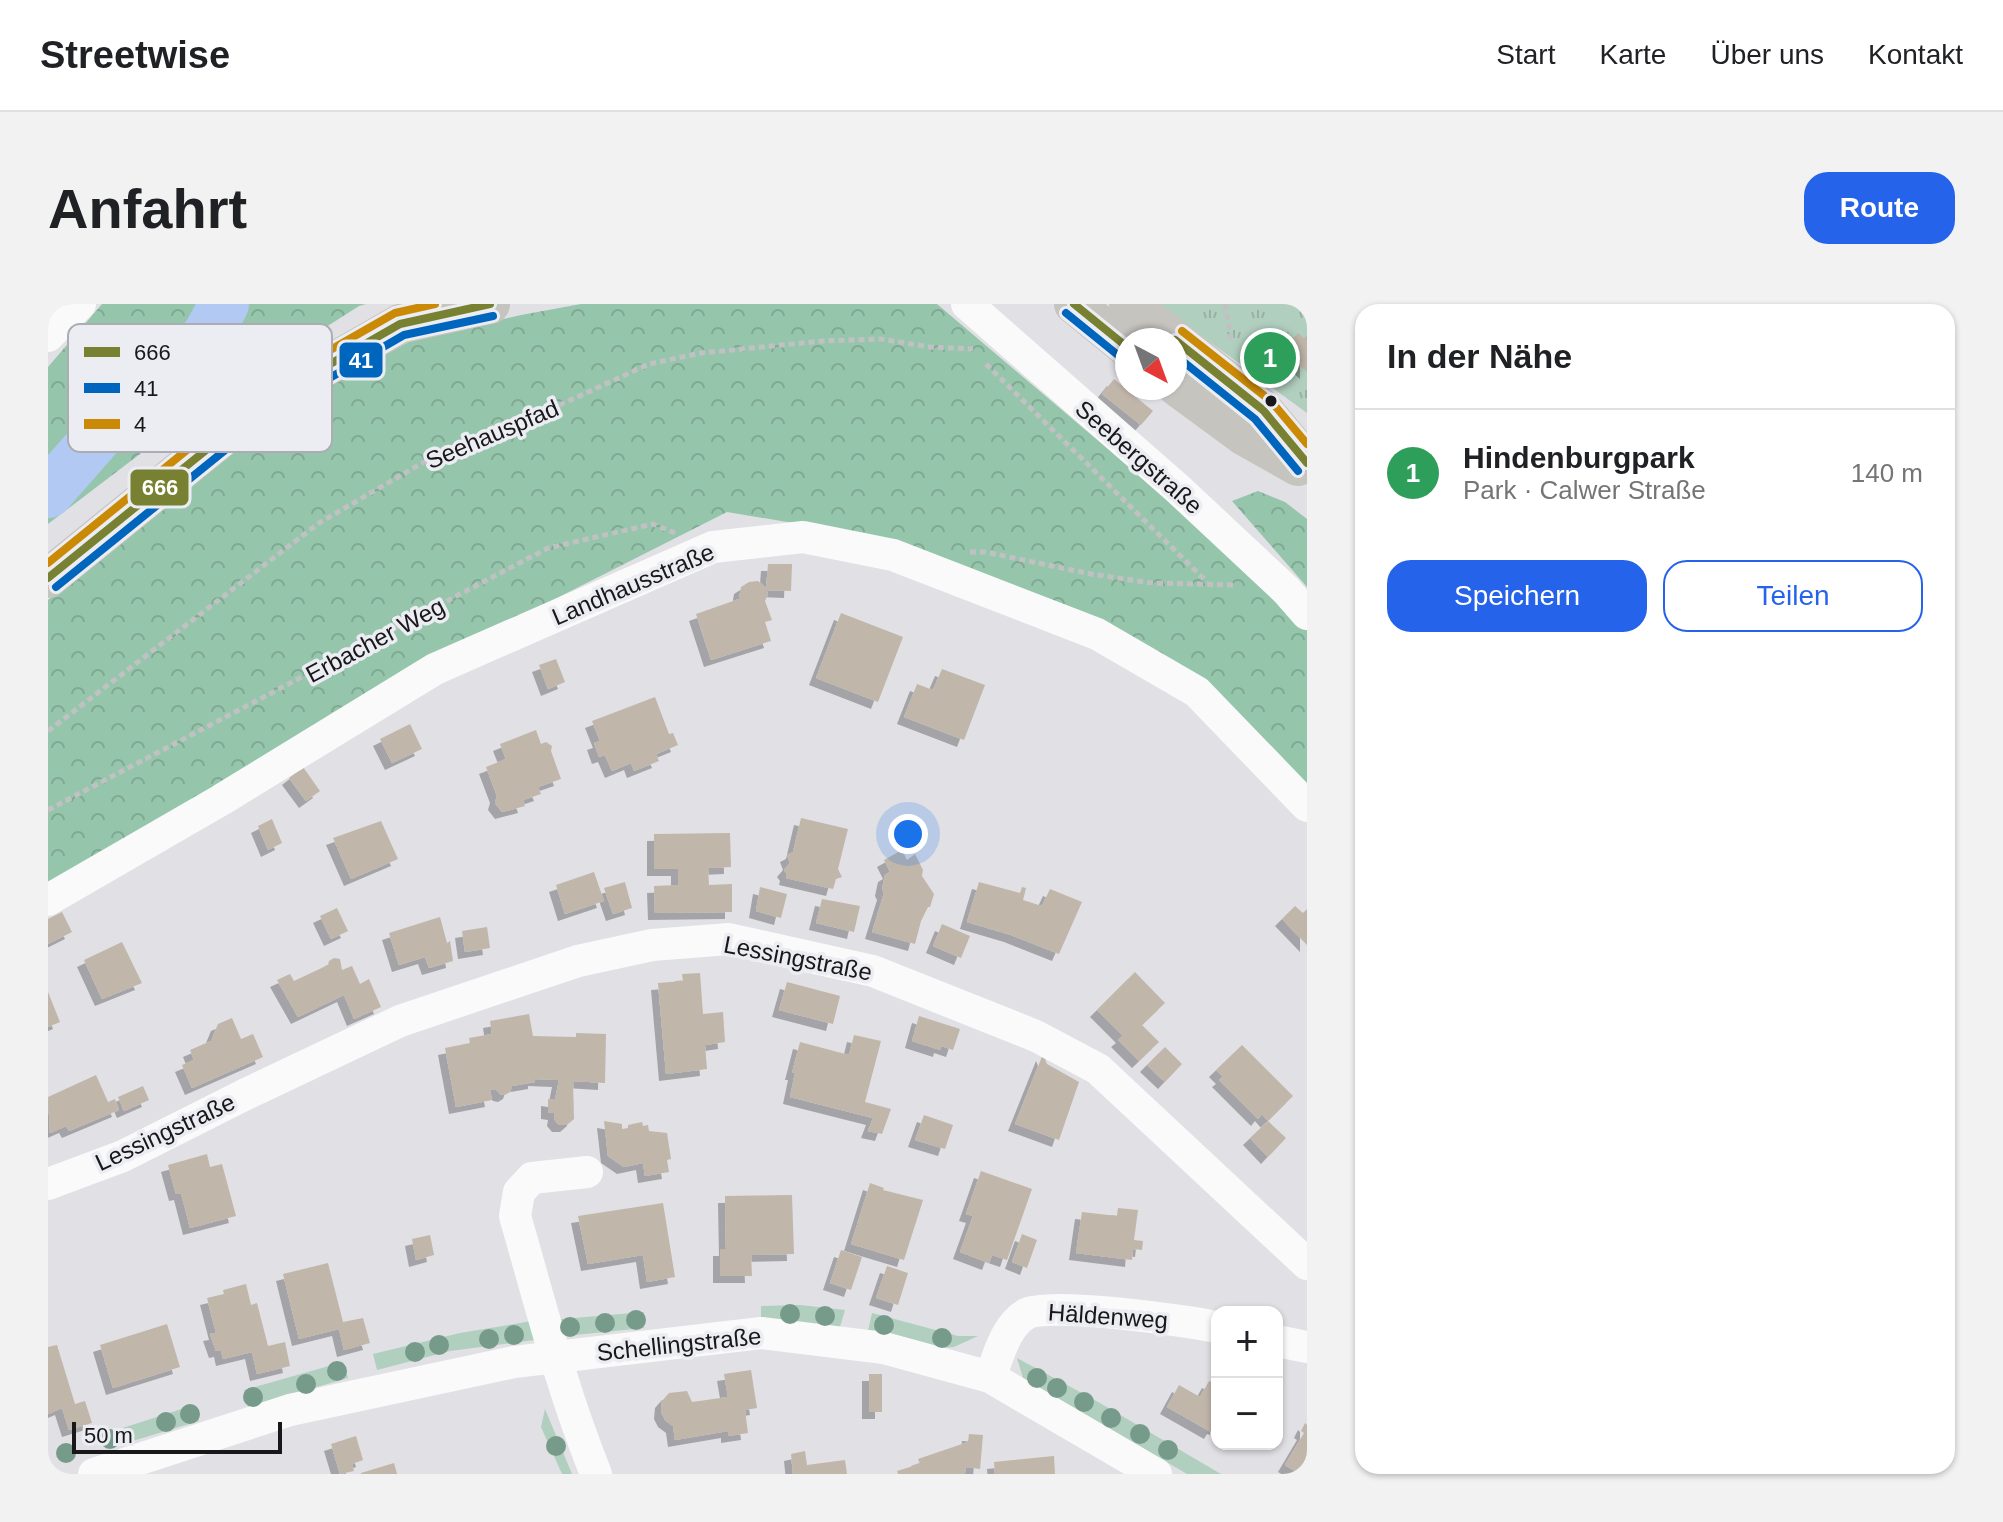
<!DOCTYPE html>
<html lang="de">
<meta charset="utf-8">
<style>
body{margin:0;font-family:Helvetica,sans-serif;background:#f2f2f2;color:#202124}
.controls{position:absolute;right:24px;bottom:24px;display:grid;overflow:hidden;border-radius:16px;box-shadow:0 2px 6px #0004}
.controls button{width:72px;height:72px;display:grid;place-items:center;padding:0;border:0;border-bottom:2px solid #e0e0e0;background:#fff;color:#202124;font:40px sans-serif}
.compass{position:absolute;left:1067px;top:24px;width:72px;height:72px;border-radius:50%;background:#fff;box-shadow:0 2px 6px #0004;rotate:139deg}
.scale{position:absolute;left:24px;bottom:20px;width:210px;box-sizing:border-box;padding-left:8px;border:4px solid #18181a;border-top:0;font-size:22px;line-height:28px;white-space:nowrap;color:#18181a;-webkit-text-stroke:6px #ececf3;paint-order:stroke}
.you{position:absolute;left:860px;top:530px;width:28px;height:28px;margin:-20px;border:6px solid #fff;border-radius:50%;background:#1a73e8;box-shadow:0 0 0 12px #1a73e833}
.badge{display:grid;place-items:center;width:52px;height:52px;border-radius:50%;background:#2563eb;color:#fff;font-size:26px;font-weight:700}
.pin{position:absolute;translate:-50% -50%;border:4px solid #fff;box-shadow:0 2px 8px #0006}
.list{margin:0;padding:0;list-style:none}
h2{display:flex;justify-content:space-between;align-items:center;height:104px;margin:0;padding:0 32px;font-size:34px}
h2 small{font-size:26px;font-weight:400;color:#757577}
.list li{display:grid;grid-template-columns:52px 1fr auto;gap:24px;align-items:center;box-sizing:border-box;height:128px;padding:0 32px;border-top:2px solid #e0e0e0}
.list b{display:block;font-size:30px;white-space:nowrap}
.list p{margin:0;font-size:26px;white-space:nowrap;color:#757577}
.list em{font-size:26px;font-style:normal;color:#757577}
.actions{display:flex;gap:16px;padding:24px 32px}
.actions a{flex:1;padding:18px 0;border:2px solid #2563eb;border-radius:24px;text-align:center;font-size:28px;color:#2563eb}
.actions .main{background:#2563eb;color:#fff}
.map{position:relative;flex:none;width:1259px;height:1170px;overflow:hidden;border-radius:24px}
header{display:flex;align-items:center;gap:48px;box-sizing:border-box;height:112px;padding:0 40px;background:#fff;border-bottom:2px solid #e0e0e0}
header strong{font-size:38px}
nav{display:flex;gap:44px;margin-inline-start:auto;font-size:28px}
.intro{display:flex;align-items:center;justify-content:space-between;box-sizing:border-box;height:192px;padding:0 48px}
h1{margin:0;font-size:56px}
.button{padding:20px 36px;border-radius:24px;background:#2563eb;color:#fff;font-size:28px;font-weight:700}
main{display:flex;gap:48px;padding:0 48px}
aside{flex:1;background:#fff;border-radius:24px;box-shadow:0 2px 6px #0004}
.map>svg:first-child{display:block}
.grass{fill:#b1cfbe}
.forest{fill:url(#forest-crowns)}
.park{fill:url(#park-tufts)}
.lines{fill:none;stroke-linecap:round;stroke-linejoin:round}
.river{stroke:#b2c9f4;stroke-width:50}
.building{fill:#c1b6aa;filter:url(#shadow)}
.path{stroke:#c1c1c3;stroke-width:5;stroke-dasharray:6 4;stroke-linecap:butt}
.minor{stroke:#fafafb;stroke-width:32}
.major{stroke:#c6c4bf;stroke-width:40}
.bus-1-casing{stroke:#ececf3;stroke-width:14}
.bus-2-casing{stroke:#ececf3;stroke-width:14}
.bus-3-casing{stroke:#ececf3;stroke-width:14}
.bus-1{stroke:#778131;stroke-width:8}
.bus-2{stroke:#0065bd;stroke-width:8}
.bus-3{stroke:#ca8a05;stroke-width:8}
.tree{fill:#779b8a}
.bus-dot{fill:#18181a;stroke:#ececf3;stroke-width:3}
.labels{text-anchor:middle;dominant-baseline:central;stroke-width:7;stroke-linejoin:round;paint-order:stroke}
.street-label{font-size:24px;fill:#18181a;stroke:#ececf3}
.key{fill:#ececf3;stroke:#acacb2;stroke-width:2}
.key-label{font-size:22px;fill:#18181a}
.line-badge{stroke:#ececf3;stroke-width:3}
.badge-label{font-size:22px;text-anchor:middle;font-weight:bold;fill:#fff}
</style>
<header>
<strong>Streetwise</strong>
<nav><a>Start</a><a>Karte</a><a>Über uns</a><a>Kontakt</a></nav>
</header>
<div class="intro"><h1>Anfahrt</h1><a class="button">Route</a></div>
<main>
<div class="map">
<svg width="1259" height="1170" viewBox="0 0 1259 1170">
<defs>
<pattern id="forest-crowns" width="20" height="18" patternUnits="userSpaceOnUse" patternTransform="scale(2)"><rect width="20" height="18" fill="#95c6ac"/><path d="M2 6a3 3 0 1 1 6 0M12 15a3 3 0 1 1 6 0" fill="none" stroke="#80a993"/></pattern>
<pattern id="park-tufts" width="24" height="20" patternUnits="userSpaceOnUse" patternTransform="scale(2)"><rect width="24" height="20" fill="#b1cfbe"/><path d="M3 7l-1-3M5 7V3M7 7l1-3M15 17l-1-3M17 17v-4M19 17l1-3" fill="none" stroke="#98b1a3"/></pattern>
<filter id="shadow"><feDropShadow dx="-7" dy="7" stdDeviation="0" flood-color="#0004"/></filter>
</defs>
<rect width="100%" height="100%" fill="#e0e0e5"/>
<g class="grass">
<polygon points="752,1001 797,1006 792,1023 713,1018 713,1002"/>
<polygon points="596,1008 596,1024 507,1033 503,1016"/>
<polygon points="824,1009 910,1032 930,1032 906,1043 893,1044 820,1027"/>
<polygon points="490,1016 494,1035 402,1047 329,1066 325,1050 412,1029"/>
<polygon points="969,1054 1045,1095 1173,1170 1139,1170 975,1074"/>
<polygon points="295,1058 300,1074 200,1103 196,1086"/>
<polygon points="146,1101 151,1117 58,1145 53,1131"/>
<polygon points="497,1105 524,1170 514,1170 493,1123"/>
</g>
<g class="forest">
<polygon points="54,0 161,0 135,41 23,127 0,155 0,63"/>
<polygon points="185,0 318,0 311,2 159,99 0,220 0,196 8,184 41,147 83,107 158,40"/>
<polygon points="533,0 889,0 1204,267 1259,319 1259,486 1150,374 757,221 679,208 406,346 0,580 0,296 146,175 255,92 363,37 473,11"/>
<polygon points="1210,187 1237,198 1259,215 1259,283 1184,197"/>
</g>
<polygon class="park" points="1110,0 1259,0 1259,109"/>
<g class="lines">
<polyline class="river" points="0,189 51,131 149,43 160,30 176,0"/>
</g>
<g class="building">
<polygon points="1250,29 1256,34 1259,31 1259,68 1234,47"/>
<polygon points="1066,75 1105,107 1093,121 1054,90"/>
<polygon points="720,260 744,260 743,287 718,286"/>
<polygon points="710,277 717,283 720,290 717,297 724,316 717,318 723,337 663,356 648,310 691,295 693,283 701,278"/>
<polygon points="793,309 855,333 830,398 768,374"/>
<polygon points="508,355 517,378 500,385 491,361"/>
<polygon points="894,365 937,381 916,436 856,413 869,380 885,386"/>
<polygon points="607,393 621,430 625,429 630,441 608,450 611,457 586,467 583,459 564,467 557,451 551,453 546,439 552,437 544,417"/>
<polygon points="362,420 374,445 344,459 332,435"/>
<polygon points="488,426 493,440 498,438 504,442 503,447 513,475 490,483 493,490 475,496 477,502 454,508 447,499 449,492 438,463 458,455 452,440"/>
<polygon points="255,463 272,487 258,497 241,474"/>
<polygon points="753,514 800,525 790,565 794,573 788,575 785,585 738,574 739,570 736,566 742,559 739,551 745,548"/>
<polygon points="224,515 234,539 220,546 210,522"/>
<polygon points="333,517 350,555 303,575 285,534"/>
<polygon points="682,529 683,563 660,564 661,581 684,580 684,608 607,609 606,582 630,581 630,565 606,565 606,530"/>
<polygon points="854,546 859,556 867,550 875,566 874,572 886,590 882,603 880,603 873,617 867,640 824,628 836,589 834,585 837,571 842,568 836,556"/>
<polygon points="546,568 556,597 517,610 508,581"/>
<polygon points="577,578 584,604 565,610 556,584"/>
<polygon points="931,578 972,589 974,583 978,584 975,596 994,602 1002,585 1034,598 1011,650 963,631 919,618"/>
<polygon points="712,583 739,590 733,614 708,607"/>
<polygon points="774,595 812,602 806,628 768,619"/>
<polygon points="1247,602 1255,609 1259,605 1259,641 1234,615"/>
<polygon points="289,604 300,627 283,635 272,612"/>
<polygon points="14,608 24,628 0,640 0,615"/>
<polygon points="392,613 399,639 402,637 405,657 381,664 377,653 351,661 341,629"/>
<polygon points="894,620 922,632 913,654 885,642"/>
<polygon points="439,623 442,644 417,648 414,627"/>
<polygon points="74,638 94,679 54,695 36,656"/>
<polygon points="286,654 292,655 294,666 304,662 312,680 321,675 333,703 306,715 296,691 250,713 229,676 242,670 246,677 280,661 281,657"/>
<polygon points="1087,668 1117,699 1094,721 1111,738 1091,757 1070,736 1075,732 1049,706"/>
<polygon points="652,669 655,710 675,708 677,738 657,741 659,765 618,770 610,679 635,677 634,670"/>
<polygon points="739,678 792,692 785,720 731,706"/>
<polygon points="0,688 12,718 0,723"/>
<polygon points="481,710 485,732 528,733 528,729 558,730 557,779 525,777 526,815 519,821 511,821 506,815 507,809 500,808 500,795 507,796 511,776 487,775 487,778 464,782 462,788 457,791 452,790 448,785 442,786 444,796 408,803 397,744 422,739 421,734 444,730 442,717"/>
<polygon points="871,712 912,725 905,746 893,742 892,746 864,737"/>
<polygon points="184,714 193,735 205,730 215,753 144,784 134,761 146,756 142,746 163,737 170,720"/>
<polygon points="806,731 833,737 817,798 843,805 834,830 820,827 825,814 742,793 747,769 744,769 752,738 801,751"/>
<polygon points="1194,741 1245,792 1220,817 1214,810 1210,815 1171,776 1175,773 1168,766"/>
<polygon points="1117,743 1134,760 1117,778 1099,761"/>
<polygon points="995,750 999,760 1031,778 1011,836 967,820"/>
<polygon points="48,771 60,798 67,795 71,806 21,827 18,822 2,829 0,793"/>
<polygon points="95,782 101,796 76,807 70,793"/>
<polygon points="876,811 905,821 897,845 867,836"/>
<polygon points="556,817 574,820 574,825 580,824 580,821 594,818 595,822 600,821 601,827 619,829 623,855 619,856 621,868 597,872 595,859 576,863 560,852"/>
<polygon points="1220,817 1238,834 1220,853 1202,834"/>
<polygon points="159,850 162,863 174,860 188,912 142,924 133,889 128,890 120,861"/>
<polygon points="933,867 984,885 959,956 944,951 941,959 912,948 925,912 918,910"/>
<polygon points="822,879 836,884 835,886 875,896 856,956 803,940"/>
<polygon points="744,891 746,950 703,951 704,972 672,972 672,945 678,945 677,892"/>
<polygon points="615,899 627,973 599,978 595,951 540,960 530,912"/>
<polygon points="1070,904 1090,906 1086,936 1095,937 1094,946 1085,945 1084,956 1028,949 1034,908 1069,912"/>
<polygon points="974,930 989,936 979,964 964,958"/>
<polygon points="382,931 386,951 368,956 364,935"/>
<polygon points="793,946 814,953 803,986 782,979"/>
<polygon points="280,959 295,1018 315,1014 322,1039 296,1046 291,1025 251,1035 235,970"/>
<polygon points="839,962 860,969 850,1001 828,994"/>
<polygon points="198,980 203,1001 209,999 220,1042 237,1038 242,1062 209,1070 204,1048 175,1055 173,1046 168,1047 162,1030 168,1029 159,994 176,990 175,986"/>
<polygon points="119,1020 132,1063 65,1084 52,1041"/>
<polygon points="9,1041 27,1100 37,1097 44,1119 21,1126 14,1104 0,1110 0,1043"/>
<polygon points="703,1066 709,1104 697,1106 700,1129 680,1132 680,1127 627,1136 625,1122 617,1116 613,1108 614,1097 621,1089 639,1087 644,1098 680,1093 676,1070"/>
<rect x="821" y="1070" width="13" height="38"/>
<polygon points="1161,1077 1169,1081 1169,1124 1166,1123 1163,1128 1119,1103 1131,1081 1152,1093"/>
<polygon points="1257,1119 1259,1121 1259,1170 1248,1170 1249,1168 1237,1161 1256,1129 1253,1127"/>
<polygon points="921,1130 935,1131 932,1165 918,1163 917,1169 913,1170 850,1170 849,1167 872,1160 870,1155 920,1138"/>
<polygon points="308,1132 315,1156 304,1160 306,1167 292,1170 283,1140"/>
<polygon points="757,1147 759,1161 797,1156 799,1170 745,1170 743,1150"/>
<polygon points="1006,1152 1007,1170 947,1170 946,1158"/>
<polygon points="346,1159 349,1170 313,1170 313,1169"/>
</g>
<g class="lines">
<g class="path">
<polyline points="1177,0 1184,38"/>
<polyline points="938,60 1159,278"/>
<polyline points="922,248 937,248 1043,270 1103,279 1189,281"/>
<polyline points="0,427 271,219 395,147 501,106 601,60 653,49 775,37 833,35 882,43 925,45"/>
<polyline points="0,506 500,244 605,220 627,229"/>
</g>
<g class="minor">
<polyline points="919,0 1130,185 1238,286 1259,310"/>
<polyline points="0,32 32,0"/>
<polyline points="0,596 173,496 387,365 665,243 755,233 845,251 1049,330 1149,388 1259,502"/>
<path d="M539,868L484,874L471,888L467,912C492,999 514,1086 548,1170"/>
<polyline points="0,880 75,852 196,791 352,717 530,657 604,641 681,635 825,667 988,732 1050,765 1259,960"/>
<polyline points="1229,1037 1259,1043"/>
<path d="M942,1073C951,1051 957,1023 978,1010C999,997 1140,1017 1169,1023"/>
<polyline points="46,1170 242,1106 466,1058 713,1029 836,1044 942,1073 1108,1170"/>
</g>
<g class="major">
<polyline points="1026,0 1079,43"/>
<polyline points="1081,0 1127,36"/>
<polyline points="1127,36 1215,106 1259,159"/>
<polyline points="1127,81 1195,131 1250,162"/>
<polyline points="0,274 221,95 352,20 442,0"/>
</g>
<defs>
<g id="bus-1">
<polyline points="1026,0 1079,43"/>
<polyline points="1127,36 1215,106 1259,159"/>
<polyline points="0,274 221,95 352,20 442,0"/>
</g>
<g id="bus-2">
<polyline points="1018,9 1071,52"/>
<polyline points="1127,51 1207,115 1250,167"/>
<polyline points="8,283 228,105 356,31 445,12"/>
</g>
<g id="bus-3">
<polyline points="1134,27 1223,97 1259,140"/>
<polyline points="0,259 214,85 347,9 387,0"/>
</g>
</defs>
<use href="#bus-1" class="bus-1-casing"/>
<use href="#bus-2" class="bus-2-casing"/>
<use href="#bus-3" class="bus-3-casing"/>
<use href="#bus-1" class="bus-1"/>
<use href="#bus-2" class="bus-2"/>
<use href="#bus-3" class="bus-3"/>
</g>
<g class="tree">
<circle cx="742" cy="1010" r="10"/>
<circle cx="777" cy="1012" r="10"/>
<circle cx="588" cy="1016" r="10"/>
<circle cx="557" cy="1019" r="10"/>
<circle cx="836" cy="1021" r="10"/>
<circle cx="522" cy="1023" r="10"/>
<circle cx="466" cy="1031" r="10"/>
<circle cx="894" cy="1034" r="10"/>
<circle cx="441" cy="1035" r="10"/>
<circle cx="391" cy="1041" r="10"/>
<circle cx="367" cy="1048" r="10"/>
<circle cx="289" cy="1067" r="10"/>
<circle cx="989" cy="1074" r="10"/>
<circle cx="258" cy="1080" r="10"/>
<circle cx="1009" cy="1084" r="10"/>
<circle cx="205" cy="1093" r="10"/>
<circle cx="1036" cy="1098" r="10"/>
<circle cx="142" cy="1110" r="10"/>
<circle cx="1063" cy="1114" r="10"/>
<circle cx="118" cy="1118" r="10"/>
<circle cx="1092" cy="1130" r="10"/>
<circle cx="62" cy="1135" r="10"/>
<circle cx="508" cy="1142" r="10"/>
<circle cx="1120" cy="1146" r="10"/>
<circle cx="18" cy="1149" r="10"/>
</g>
<circle class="bus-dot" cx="1223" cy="97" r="7"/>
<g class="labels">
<g class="street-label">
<text transform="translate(444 130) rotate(-23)">Seehauspfad</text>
<text transform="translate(1091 153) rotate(41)">Seebergstraße</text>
<text transform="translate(585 280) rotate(-23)">Landhausstraße</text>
<text transform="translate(327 336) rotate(-28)">Erbacher Weg</text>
<text transform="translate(750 654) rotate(11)">Lessingstraße</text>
<text transform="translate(117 828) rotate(-25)">Lessingstraße</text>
<text transform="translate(1060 1012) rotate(4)">Häldenweg</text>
<text transform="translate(631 1040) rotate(-6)">Schellingstraße</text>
</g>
</g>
<rect x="20" y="20" width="264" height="128" rx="12" class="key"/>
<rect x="36" y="43" width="36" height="10" fill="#778131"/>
<rect x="36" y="79" width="36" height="10" fill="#0065bd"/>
<rect x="36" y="115" width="36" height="10" fill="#ca8a05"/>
<g class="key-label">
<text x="86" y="56">666</text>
<text x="86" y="92">41</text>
<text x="86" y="128">4</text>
</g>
<g class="line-badge">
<rect x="290" y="37" width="46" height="38" rx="8" fill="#0065bd"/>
<rect x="81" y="164" width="61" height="39" rx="8" fill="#778131"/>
</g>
<g class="badge-label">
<text x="313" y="64">41</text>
<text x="112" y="191">666</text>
</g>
</svg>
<div class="controls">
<button>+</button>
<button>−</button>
</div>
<svg class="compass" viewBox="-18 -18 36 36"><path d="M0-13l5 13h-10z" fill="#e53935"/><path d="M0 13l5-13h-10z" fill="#757577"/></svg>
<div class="scale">50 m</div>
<div class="you"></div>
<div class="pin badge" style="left:1222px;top:54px;background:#2e9e5b">1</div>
</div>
<aside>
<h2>In der Nähe<small></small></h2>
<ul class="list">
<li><span class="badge" style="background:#2e9e5b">1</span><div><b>Hindenburgpark</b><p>Park · Calwer Straße</p></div><em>140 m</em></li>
</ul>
<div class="actions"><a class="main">Speichern</a><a>Teilen</a></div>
</aside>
</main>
